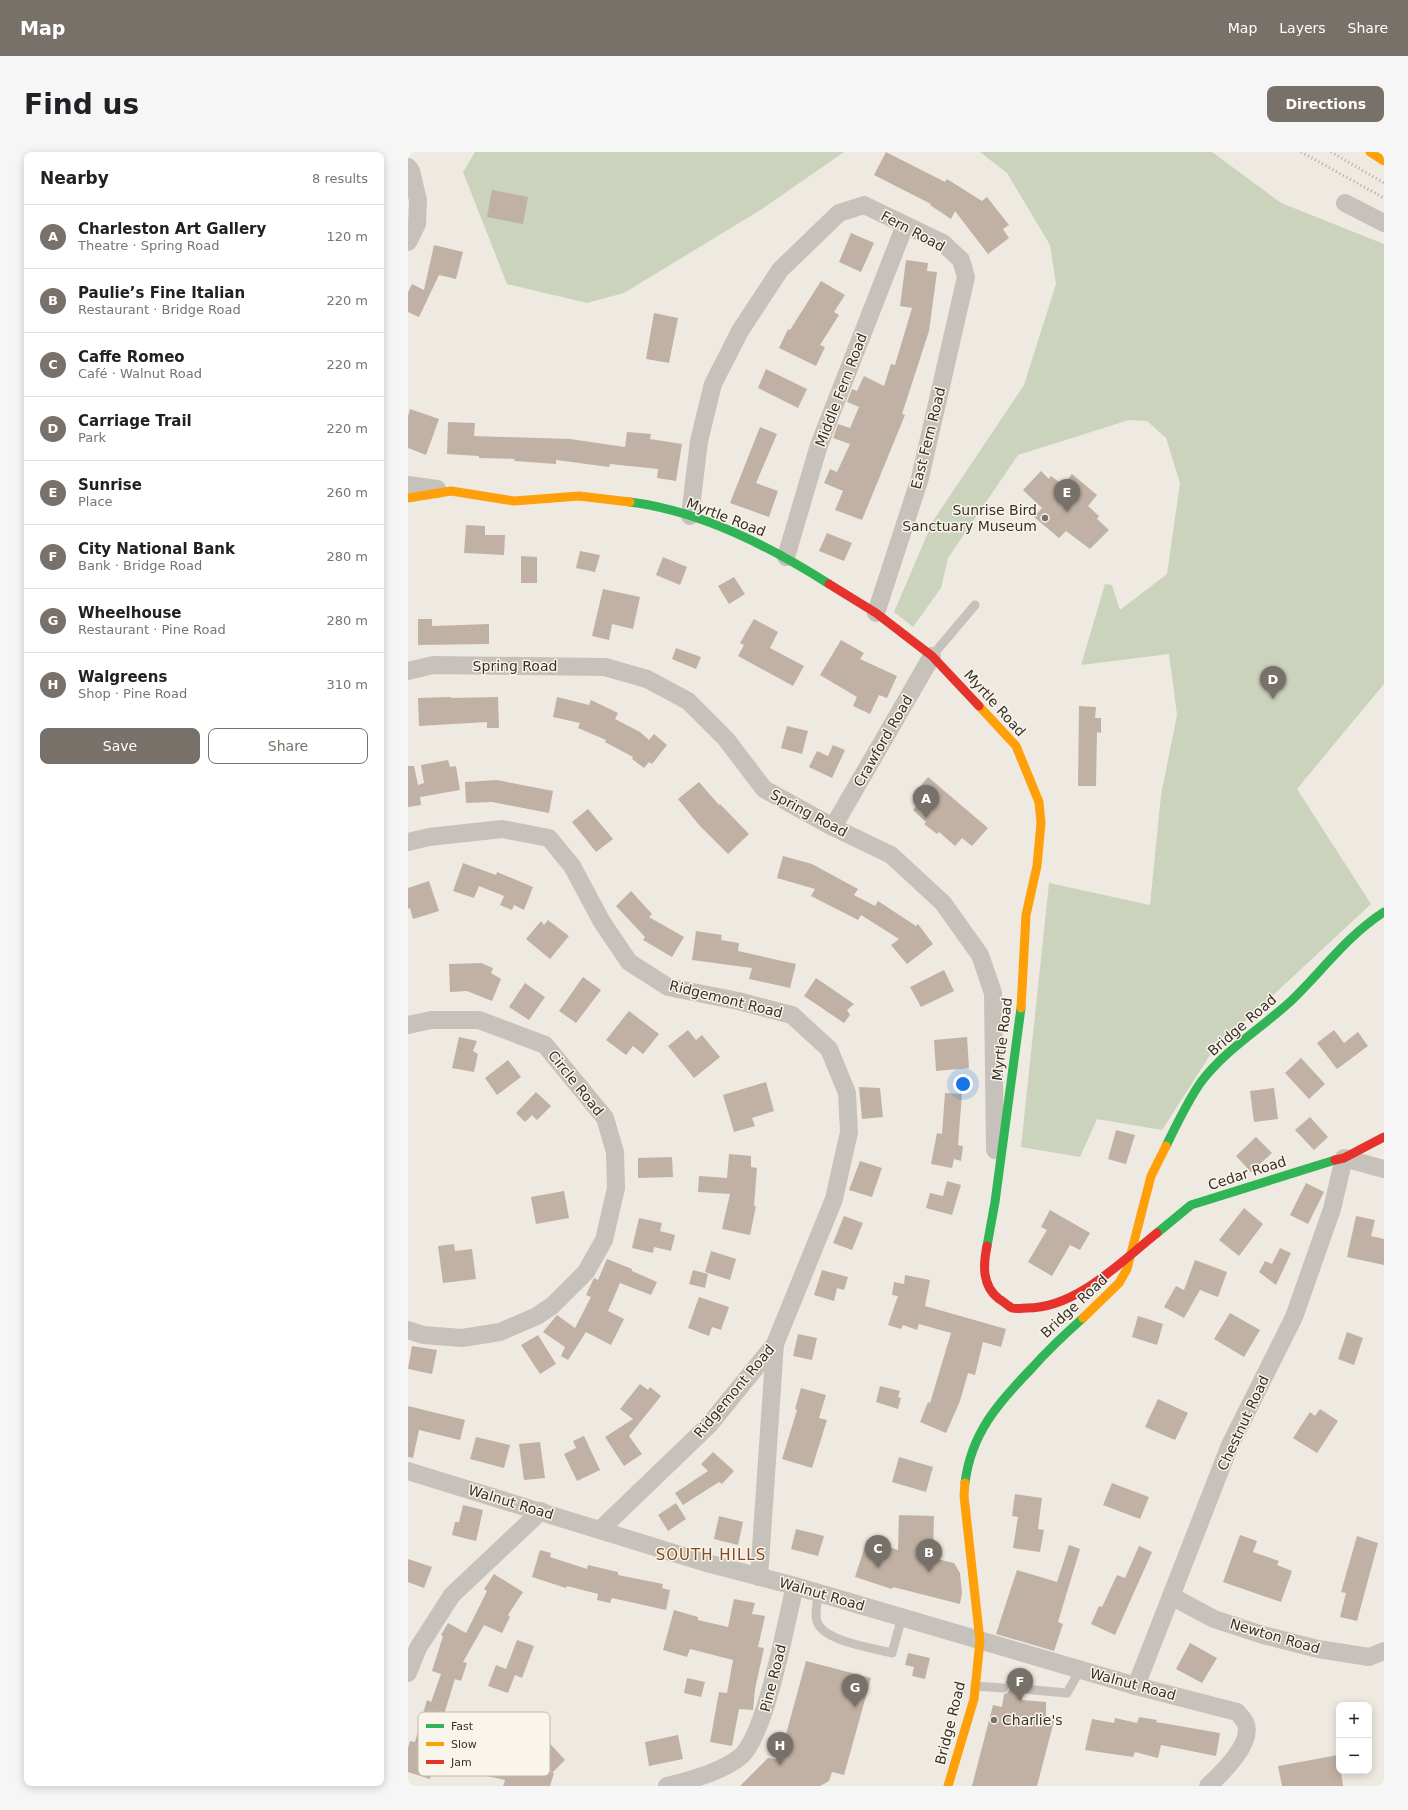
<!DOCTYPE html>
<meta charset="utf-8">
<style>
body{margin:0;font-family:"DejaVu Sans",sans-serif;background:#f6f6f6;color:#202124}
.controls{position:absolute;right:12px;bottom:12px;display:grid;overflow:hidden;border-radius:8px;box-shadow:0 2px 10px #0003}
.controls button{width:36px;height:36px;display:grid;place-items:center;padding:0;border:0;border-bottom:1px solid #e0e0e0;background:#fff;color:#202124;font:20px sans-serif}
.you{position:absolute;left:555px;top:932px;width:14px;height:14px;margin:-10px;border:3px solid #fff;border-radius:50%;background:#1a73e8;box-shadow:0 0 0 6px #1a73e833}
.badge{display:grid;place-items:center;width:26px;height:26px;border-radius:50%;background:#78716a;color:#fff;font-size:13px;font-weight:700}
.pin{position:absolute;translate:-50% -33px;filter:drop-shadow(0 1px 2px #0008)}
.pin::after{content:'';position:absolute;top:21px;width:14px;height:12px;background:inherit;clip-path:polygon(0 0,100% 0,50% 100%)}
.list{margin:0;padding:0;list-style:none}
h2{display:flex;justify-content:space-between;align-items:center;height:52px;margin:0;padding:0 16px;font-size:17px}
h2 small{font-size:13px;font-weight:400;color:#757577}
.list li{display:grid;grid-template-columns:26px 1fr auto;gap:12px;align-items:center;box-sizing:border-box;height:64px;padding:0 16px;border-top:1px solid #e0e0e0}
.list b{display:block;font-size:15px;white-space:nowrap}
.list p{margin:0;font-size:13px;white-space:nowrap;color:#757577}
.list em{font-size:13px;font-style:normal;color:#757577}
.actions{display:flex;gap:8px;padding:12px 16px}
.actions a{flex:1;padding:9px 0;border:1px solid #78716a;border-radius:8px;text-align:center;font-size:14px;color:#78716a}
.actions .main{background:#78716a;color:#fff}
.map{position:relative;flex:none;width:976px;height:1634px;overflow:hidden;border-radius:8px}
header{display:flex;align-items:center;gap:24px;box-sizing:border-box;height:56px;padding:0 20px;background:#78716a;color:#fff}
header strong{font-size:19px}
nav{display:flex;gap:22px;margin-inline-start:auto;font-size:14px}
.intro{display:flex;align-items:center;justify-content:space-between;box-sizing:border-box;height:96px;padding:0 24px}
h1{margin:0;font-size:28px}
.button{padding:10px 18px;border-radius:8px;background:#78716a;color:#fff;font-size:14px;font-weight:700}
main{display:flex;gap:24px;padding:0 24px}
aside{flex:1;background:#fff;border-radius:8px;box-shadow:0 2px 10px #0003}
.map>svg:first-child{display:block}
.green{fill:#ccd3bd}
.building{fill:#c1b1a4}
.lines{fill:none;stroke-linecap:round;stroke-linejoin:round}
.lane{stroke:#c6c2bb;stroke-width:9}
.street{stroke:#c6c2bb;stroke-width:18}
.fast{stroke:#30b455;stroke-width:9}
.slow{stroke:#ff9f0a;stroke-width:9}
.jam{stroke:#e5322d;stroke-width:9}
.rail{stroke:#afaba5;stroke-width:3;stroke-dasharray:1 3;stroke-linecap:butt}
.poi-dot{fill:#78716a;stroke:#faf5ea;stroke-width:1.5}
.labels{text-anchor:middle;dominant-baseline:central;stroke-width:3;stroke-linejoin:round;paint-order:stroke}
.street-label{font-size:14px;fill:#383029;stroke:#faf5ea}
.poi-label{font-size:14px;fill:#383029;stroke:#faf5ea;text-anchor:end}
.neighbourhood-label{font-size:15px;letter-spacing:1px;fill:#864823;stroke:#faf5ea}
.key{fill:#faf5ea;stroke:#c0bab0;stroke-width:1}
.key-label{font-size:11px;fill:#383029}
</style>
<header>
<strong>Map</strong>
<nav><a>Map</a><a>Layers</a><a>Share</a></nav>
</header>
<div class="intro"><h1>Find us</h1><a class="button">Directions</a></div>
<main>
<aside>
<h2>Nearby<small>8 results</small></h2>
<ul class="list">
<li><span class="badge">A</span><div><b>Charleston Art Gallery</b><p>Theatre · Spring Road</p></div><em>120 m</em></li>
<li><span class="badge">B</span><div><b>Paulie’s Fine Italian</b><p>Restaurant · Bridge Road</p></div><em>220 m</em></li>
<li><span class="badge">C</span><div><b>Caffe Romeo</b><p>Café · Walnut Road</p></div><em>220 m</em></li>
<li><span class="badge">D</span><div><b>Carriage Trail</b><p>Park</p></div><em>220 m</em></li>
<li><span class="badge">E</span><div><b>Sunrise</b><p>Place</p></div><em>260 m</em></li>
<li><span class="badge">F</span><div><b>City National Bank</b><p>Bank · Bridge Road</p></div><em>280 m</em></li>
<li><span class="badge">G</span><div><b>Wheelhouse</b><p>Restaurant · Pine Road</p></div><em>280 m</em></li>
<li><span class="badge">H</span><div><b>Walgreens</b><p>Shop · Pine Road</p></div><em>310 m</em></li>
</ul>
<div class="actions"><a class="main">Save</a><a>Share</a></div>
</aside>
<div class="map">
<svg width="976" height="1634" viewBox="0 0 976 1634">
<rect width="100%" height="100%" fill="#eeeae2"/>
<g class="green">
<polygon points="67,0 436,0 354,57 216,141 179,151 99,132 55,20"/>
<polygon points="572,0 804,0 873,51 976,92 976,532 889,637 963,752 804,900 754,978 689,967 672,1005 613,995 641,731 742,753 753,643 769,563 761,502 673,513 697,432 704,433 712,458 759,422 772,331 758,286 739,269 721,268 610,303 540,406 533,436 505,475 486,460 525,369 616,233 648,132 642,93 599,21"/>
</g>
<g class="building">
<polygon points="478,0 537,30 539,27 574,49 579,45 601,73 595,77 601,86 580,102 547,59 543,67 522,53 523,52 466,23"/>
<polygon points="84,38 120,45 115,72 79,65"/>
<polygon points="443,81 466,91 453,120 431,110"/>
<polygon points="26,93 55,100 48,127 31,123 11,165 0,160 0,140 4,132 16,138"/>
<polygon points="498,108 520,111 519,119 529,120 521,179 494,262 497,263 454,368 427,358 435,339 416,331 422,317 429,320 442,292 425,286 430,272 442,276 451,255 439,250 444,237 449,239 456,224 476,234 483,212 487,213 504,156 492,154"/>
<polygon points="413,129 437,143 426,160 431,163 412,193 417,195 408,214 371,196 380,177 382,178"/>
<polygon points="246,161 270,166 261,211 238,207"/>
<polygon points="358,217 399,237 390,256 350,236"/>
<polygon points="2,257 31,267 18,303 0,296 0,264"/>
<polygon points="40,270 67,271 66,284 162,287 217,295 219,280 243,282 242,287 274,292 268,329 249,326 250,317 202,312 201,315 148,308 148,312 106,309 107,307 71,306 71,304 39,302"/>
<polygon points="352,275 369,282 348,331 370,339 361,365 322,351"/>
<polygon points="633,319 641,327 643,324 655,333 664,322 689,343 680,354 691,364 689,367 701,378 682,397 658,379 651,386 626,365 634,356 615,338"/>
<polygon points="58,373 77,374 77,383 97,383 96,403 56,401"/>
<polygon points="419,381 444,391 436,409 411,399"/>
<polygon points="172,399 192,403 187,420 168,416"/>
<polygon points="113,404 129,405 129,431 113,431"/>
<polygon points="255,405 279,415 272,433 248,423"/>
<polygon points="326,425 337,442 321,452 310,434"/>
<polygon points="195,437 232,445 225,477 204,472 201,488 184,484"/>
<polygon points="10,467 24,467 24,474 81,472 81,492 10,493"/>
<polygon points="346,467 370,480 362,496 396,514 385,534 330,504 336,493 332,491"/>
<polygon points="433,488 456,501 452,507 489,524 479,546 471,543 462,562 445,554 449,545 412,523"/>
<polygon points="268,496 293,505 288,517 264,507"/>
<polygon points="43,545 43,546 90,545 91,576 79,576 79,570 11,574 10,546"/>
<polygon points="149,545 181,553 183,548 210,561 207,567 232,580 241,588 246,582 259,593 244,612 241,610 236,616 224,607 225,605 197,590 198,588 170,576 172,571 145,565"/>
<polygon points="671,554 688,555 687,566 693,566 693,581 689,580 688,634 670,634"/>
<polygon points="379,574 400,579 394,602 373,596"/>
<polygon points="425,593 437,598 424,626 401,615 409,599 420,604"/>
<polygon points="40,608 42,615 48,614 52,638 12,645 13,653 0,655 0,614 6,614 10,633 16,631 13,613"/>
<polygon points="520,625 580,676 564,694 554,686 547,694 531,680 529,682 516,672 518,670 505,658 511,651 504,644"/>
<polygon points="89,628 145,639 141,661 84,650 58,651 57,630"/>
<polygon points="291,630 311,653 312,652 341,682 320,702 291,673 270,647"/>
<polygon points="180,657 205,687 188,700 164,670"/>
<polygon points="375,704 404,712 450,737 446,743 467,754 470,749 508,774 510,772 525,792 499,812 483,793 491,787 453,763 450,768 403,744 407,737 369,726"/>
<polygon points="55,711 88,723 89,720 125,735 116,758 106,753 104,758 92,753 96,744 71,734 66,746 45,739"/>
<polygon points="21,729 31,759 5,767 2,756 0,757 0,736"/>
<polygon points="223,739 244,762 241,765 276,785 264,805 235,788 237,785 208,754"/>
<polygon points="140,768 161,784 142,807 118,787 133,769 136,773"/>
<polygon points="288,779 314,783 313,788 331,791 330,799 388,812 382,836 341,827 344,816 284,808"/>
<polygon points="73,811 85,816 83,821 93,827 84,849 59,839 42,840 41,812"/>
<polygon points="536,818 546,839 513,855 502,835"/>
<polygon points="175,825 193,838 168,871 151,859"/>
<polygon points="408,826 446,852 439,858 442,863 436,871 396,844"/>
<polygon points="117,831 137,845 121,868 101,855"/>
<polygon points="221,859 251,882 235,902 225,894 218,903 198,888"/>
<polygon points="280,878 288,888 294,883 312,905 286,926 260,894"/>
<polygon points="926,878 936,891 950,880 960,894 929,917 909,891"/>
<polygon points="51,885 69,889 65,899 70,902 66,920 44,916"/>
<polygon points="559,885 561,916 528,919 526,888"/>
<polygon points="893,906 917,932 901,947 877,921"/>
<polygon points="100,908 113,925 89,943 77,926"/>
<polygon points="358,930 366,959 344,966 347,974 326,980 315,943"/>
<polygon points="451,935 472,936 475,965 454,967"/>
<polygon points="866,936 870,967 846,970 842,939"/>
<polygon points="128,940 143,954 129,968 124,963 117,970 108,961"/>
<polygon points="537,941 554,942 550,993 555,994 553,1009 546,1007 544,1016 523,1012 529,981 534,982"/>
<polygon points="902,965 920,985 906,998 887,978"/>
<polygon points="708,978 727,983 718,1012 700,1007"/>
<polygon points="848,985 864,1001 843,1020 828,1004"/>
<polygon points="321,1002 343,1004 343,1015 349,1016 346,1054 348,1054 342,1083 314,1077 322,1042 290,1040 291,1024 319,1026"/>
<polygon points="264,1005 265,1025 230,1026 230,1006"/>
<polygon points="452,1009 474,1016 464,1045 441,1038"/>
<polygon points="539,1029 553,1033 544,1063 518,1056 522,1041 535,1044"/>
<polygon points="898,1031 916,1040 900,1072 882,1063"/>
<polygon points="156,1039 161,1066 128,1072 123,1045"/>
<polygon points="836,1056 855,1072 831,1104 811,1088"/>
<polygon points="642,1058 682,1081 672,1098 662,1093 644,1124 620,1110 639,1078 633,1075"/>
<polygon points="436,1064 455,1071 444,1098 425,1091"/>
<polygon points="948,1064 967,1068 963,1084 976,1087 976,1113 939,1105"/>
<polygon points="231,1066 254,1071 252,1079 267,1083 263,1099 246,1095 245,1101 224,1096"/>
<polygon points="46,1092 47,1099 64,1097 68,1127 35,1131 30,1094"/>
<polygon points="872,1096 883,1101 868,1133 851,1120 857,1109 864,1112"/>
<polygon points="303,1099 328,1107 322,1128 297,1120"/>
<polygon points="199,1107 224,1117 224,1119 249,1130 243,1143 212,1131 200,1159 216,1167 203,1193 178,1180 160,1208 153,1204 157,1195 135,1180 149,1163 167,1176 183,1145 178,1143 185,1128 186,1126 190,1128"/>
<polygon points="787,1108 819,1120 810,1145 792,1138 776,1166 756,1155 768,1134 776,1138"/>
<polygon points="285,1118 300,1122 297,1136 281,1132"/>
<polygon points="414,1118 440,1125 436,1138 429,1136 426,1149 406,1143"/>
<polygon points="497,1123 522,1128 517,1154 598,1177 593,1195 575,1190 567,1223 560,1221 552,1249 538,1281 512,1270 520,1250 522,1251 543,1181 511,1172 509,1178 495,1173 493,1177 480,1173 490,1144 484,1143 486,1130 496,1132"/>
<polygon points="291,1145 321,1155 313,1178 304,1175 301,1184 280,1176"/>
<polygon points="822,1161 852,1178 836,1205 806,1187"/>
<polygon points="730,1164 755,1172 749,1193 724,1185"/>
<polygon points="939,1180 955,1186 946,1213 930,1207"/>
<polygon points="390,1182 409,1186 404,1208 385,1204"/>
<polygon points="130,1183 148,1212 132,1222 113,1193"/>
<polygon points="4,1194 29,1198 24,1222 0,1217"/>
<polygon points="232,1232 240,1238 242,1235 253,1244 221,1284 234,1302 216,1314 197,1285 225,1267 212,1257"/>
<polygon points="472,1234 492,1239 490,1245 493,1246 490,1257 468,1250"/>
<polygon points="393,1236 418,1243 411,1266 419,1268 404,1316 374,1307 389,1258 387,1257"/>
<polygon points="750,1247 780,1261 767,1288 737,1275"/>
<polygon points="0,1254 57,1268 52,1288 11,1278 5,1306 0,1305"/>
<polygon points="912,1257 930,1269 909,1301 885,1286 902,1260 907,1264"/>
<polygon points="176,1284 192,1318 169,1329 156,1302 168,1296 165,1289"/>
<polygon points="68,1285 102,1293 96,1316 62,1307"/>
<polygon points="132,1290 137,1326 116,1328 111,1292"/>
<polygon points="305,1300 326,1319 314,1332 311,1330 275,1353 267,1341 300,1319 293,1312"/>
<polygon points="491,1305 525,1315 518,1340 484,1330"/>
<polygon points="704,1331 741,1345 732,1367 695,1353"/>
<polygon points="607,1342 634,1346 630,1377 636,1378 632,1400 605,1396 610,1365 604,1364"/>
<polygon points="268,1351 278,1367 260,1379 250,1363"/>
<polygon points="55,1353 75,1358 68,1389 44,1383 47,1370 51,1370"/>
<polygon points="491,1363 526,1364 525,1406 546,1411 552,1421 554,1441 552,1452 485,1435 484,1437 447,1425 459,1388 490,1398"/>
<polygon points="311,1364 335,1370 330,1393 306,1387"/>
<polygon points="388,1377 416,1384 410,1404 383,1397"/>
<polygon points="832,1383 849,1389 845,1400 871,1409 869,1413 884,1419 873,1450 815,1430"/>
<polygon points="949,1384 970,1391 949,1469 932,1465 938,1441 933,1440"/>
<polygon points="661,1393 672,1397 650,1470 655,1472 646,1499 588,1482 609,1418 649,1430"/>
<polygon points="731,1394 744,1400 707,1483 683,1472 691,1454 694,1455 709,1423 717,1426"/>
<polygon points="132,1398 143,1401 142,1405 179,1417 180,1413 210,1420 210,1423 255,1432 254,1436 262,1438 258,1458 204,1446 202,1451 189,1448 190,1442 159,1434 158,1436 124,1425"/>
<polygon points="0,1407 24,1415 16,1436 0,1430"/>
<polygon points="86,1422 115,1440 100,1463 102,1465 94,1481 76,1473 55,1510 59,1511 53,1529 47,1527 29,1585 27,1584 19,1611 26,1613 22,1627 0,1620 0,1596 2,1589 7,1590 19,1548 23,1550 33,1522 24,1519 35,1484 33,1483 40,1471 58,1481 79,1439 76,1437"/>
<polygon points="326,1447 347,1451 344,1462 357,1464 350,1495 356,1496 347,1537 345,1558 331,1557 324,1594 302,1590 311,1540 319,1541 325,1508 282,1497 279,1505 255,1498 266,1458 290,1465 290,1468 320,1475"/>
<polygon points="109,1488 126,1494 114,1526 107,1523 100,1541 80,1534 88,1513 98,1517"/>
<polygon points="782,1491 809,1506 794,1531 768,1517"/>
<polygon points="500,1501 522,1506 517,1527 504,1524 506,1515 497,1513"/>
<polygon points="398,1509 463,1526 436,1623 424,1620 421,1629 412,1634 332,1634 360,1606 371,1608"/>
<polygon points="279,1526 297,1530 293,1545 276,1541"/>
<polygon points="597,1529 616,1531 610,1533 609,1537 611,1542 614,1543 614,1548 638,1550 638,1567 646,1569 629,1634 564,1634 585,1553 594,1555 596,1542 599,1541 602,1537"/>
<polygon points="731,1565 749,1568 748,1570 812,1581 808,1604 753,1593 750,1606 727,1600 725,1605 677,1598 684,1567 706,1571 707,1566 729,1571"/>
<polygon points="134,1583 157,1608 144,1621 121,1596"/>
<polygon points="270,1583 275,1607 241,1614 237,1590"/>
<polygon points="930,1603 931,1619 933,1619 935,1634 874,1634 870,1614"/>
<polygon points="83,1606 146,1621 142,1634 95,1634 97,1628 79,1624"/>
</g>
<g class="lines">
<g class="lane">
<polyline points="524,504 567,453"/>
<path d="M410,1441C410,1450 406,1461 409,1469C414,1489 465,1496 484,1501L494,1465"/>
<polyline points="567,1534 596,1536"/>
<polyline points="615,1537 659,1541 672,1518"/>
</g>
<g class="street">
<polyline points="0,15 3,19 10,48 9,72 0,90"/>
<polyline points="937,51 976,71"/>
<polyline points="0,333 29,337"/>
<polyline points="282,364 291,289 305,232 332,179 372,118 431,61 456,53 535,91 553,108 558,125 512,326 468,461"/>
<polyline points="378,405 411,293 497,73"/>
<polyline points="0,519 25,513 197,515 239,527 280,549 318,587 356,637 425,675 483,703 535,751 572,803 585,841 587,998"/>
<polyline points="425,675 524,504"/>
<polyline points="0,690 21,685 94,677 141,686 164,714 194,770 221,810 260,835 330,849 384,863 421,897 439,941 441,980 426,1047 367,1192 301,1273 193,1377"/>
<polyline points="0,873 23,868 71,868 137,893 197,966 207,1000 208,1036 196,1088 178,1120 145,1153 129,1164 92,1180 54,1186 15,1183 0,1178"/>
<path d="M0,1319L295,1410L387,1434L728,1534L829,1560C832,1563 835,1567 837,1570C847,1590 813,1622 800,1634"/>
<polyline points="351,1425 367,1192"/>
<polyline points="763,1444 806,1467 855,1483 910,1497 961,1505 976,1499"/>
<polyline points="0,1521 10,1496 44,1443 133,1359"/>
<polyline points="728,1534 822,1293 886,1165 924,1057 936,1006 976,1017"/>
<path d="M259,1634C283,1628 313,1620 332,1605C358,1584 378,1470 387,1434"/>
</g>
<g class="fast">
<path d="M222,350C293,359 361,394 421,432"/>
<path d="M758,994C769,972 779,950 793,930C818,897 854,876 884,848C914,819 940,783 976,760"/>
<polyline points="749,1081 783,1053 927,1008"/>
<polyline points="579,1094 587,1050 613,856"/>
<path d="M557,1331C563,1281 591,1250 624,1216C640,1198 657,1182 675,1166"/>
</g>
<g class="slow">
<polyline points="962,0 976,9"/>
<polyline points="0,346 43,339 106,349 171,344 222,350"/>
<polyline points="571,554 608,594 631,650 633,671 629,714 618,763 613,856"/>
<polyline points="675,1166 711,1131 719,1117 743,1024 758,994"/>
<polyline points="540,1634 566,1547 572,1489 556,1344 557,1331"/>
</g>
<g class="jam">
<polyline points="421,432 468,461 524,504 571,554"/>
<polyline points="927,1008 936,1006 976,985"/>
<path d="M579,1094C575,1113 574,1134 591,1147C595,1149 600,1154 604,1156C608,1157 615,1156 619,1156C668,1156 713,1110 749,1081"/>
</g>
<g class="rail">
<polyline points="893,0 976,46"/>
<polyline points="923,0 976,31"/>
</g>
</g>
<g class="poi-dot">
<circle cx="637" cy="366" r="4"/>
<circle cx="586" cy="1568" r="4"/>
</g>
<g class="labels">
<g class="street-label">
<text transform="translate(505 79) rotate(28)">Fern Road</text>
<text transform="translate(433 238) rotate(-69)">Middle Fern Road</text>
<text transform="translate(520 286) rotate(-76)">East Fern Road</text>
<text transform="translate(318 365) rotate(21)">Myrtle Road</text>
<text x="107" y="514">Spring Road</text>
<text transform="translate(587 551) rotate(48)">Myrtle Road</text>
<text transform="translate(475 589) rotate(-60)">Crawford Road</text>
<text transform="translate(401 661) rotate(28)">Spring Road</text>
<text transform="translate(318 847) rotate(14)">Ridgemont Road</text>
<text transform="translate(834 873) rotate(-41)">Bridge Road</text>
<text transform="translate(594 887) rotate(-83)">Myrtle Road</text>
<text transform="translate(168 931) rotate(51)">Circle Road</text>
<text transform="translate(839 1021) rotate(-18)">Cedar Road</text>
<text transform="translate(666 1154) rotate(-43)">Bridge Road</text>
<text transform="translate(326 1239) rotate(-50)">Ridgemont Road</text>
<text transform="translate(835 1271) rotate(-65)">Chestnut Road</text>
<text transform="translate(103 1350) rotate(17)">Walnut Road</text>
<text transform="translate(414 1442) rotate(16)">Walnut Road</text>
<text transform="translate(867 1484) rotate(16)">Newton Road</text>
<text transform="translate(365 1526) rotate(-76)">Pine Road</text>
<text transform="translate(725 1532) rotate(15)">Walnut Road</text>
<text transform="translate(542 1571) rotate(-76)">Bridge Road</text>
</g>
<g class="poi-label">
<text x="629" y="358">Sunrise Bird<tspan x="629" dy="16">Sanctuary Museum</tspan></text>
<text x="594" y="1568" text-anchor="start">Charlie's</text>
</g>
<g class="neighbourhood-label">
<text x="303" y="1403">SOUTH HILLS</text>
</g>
</g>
<rect x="10" y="1560" width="132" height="64" rx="6" class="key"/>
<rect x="18" y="1572" width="18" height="4" fill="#30b455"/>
<rect x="18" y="1590" width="18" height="4" fill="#ff9f0a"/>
<rect x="18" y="1608" width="18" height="4" fill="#e5322d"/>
<g class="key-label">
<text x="43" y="1578">Fast</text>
<text x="43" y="1596">Slow</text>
<text x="43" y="1614">Jam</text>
</g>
</svg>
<div class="controls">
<button>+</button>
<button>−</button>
</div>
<div class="you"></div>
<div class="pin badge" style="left:518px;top:666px">A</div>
<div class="pin badge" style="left:521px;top:1420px">B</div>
<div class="pin badge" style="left:470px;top:1416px">C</div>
<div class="pin badge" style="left:865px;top:547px">D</div>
<div class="pin badge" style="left:659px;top:360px">E</div>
<div class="pin badge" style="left:612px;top:1549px">F</div>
<div class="pin badge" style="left:447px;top:1555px">G</div>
<div class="pin badge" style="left:372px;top:1613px">H</div>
</div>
</main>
